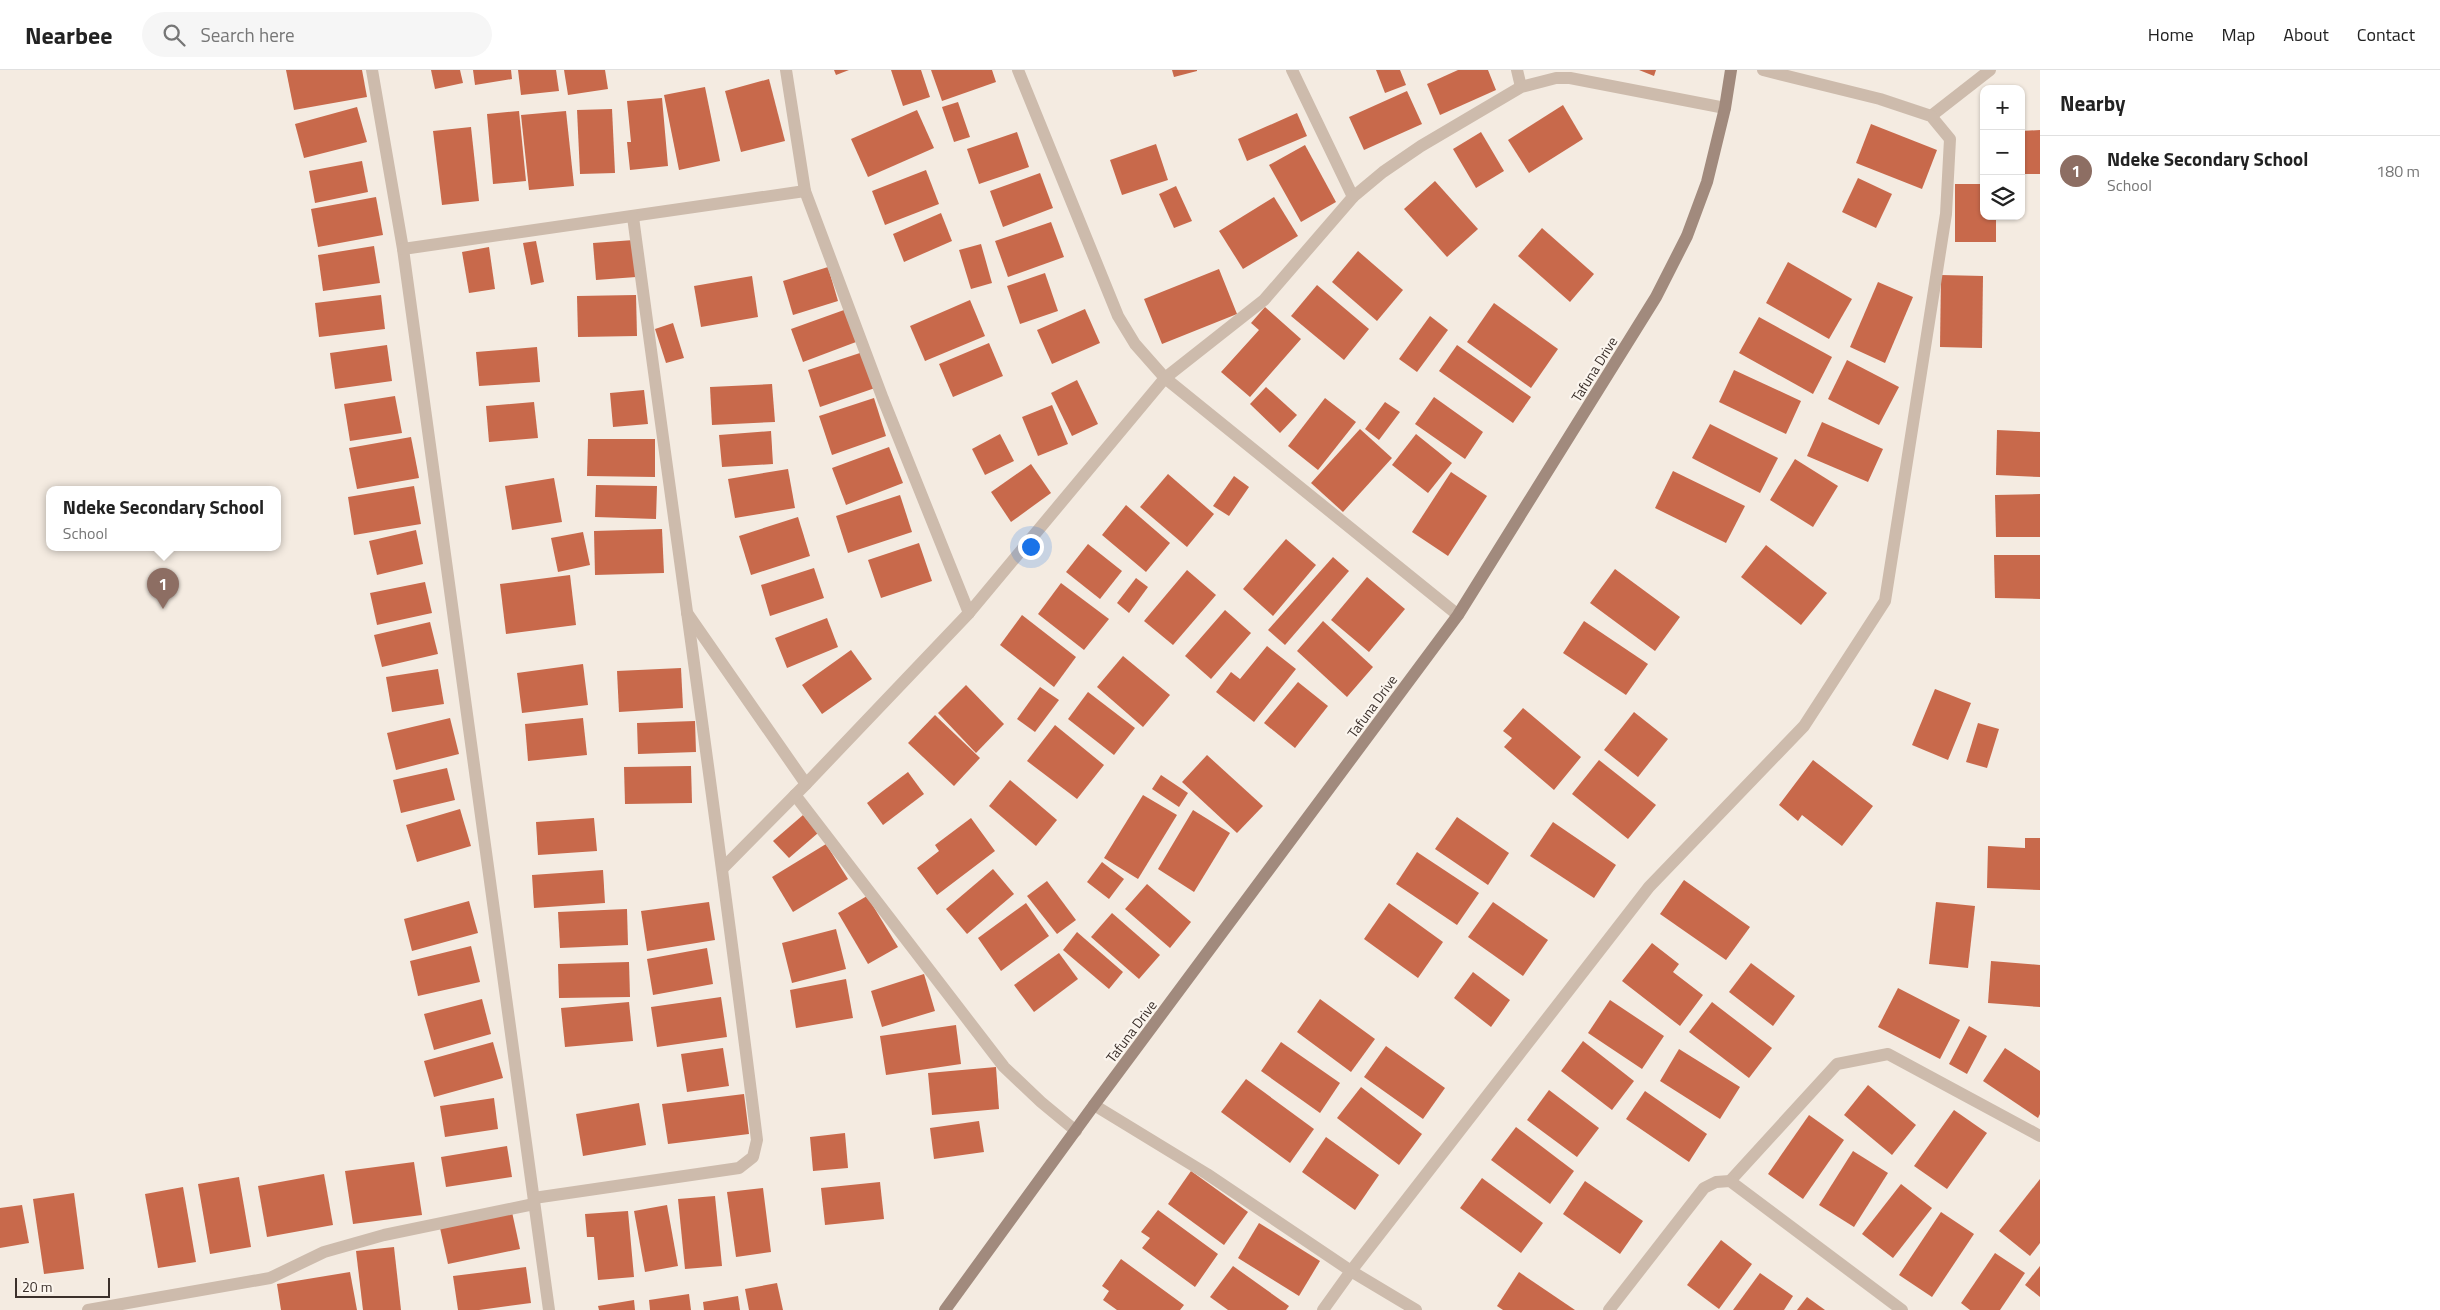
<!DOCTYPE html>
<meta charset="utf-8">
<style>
body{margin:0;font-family:"Titillium Web",sans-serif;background:#f6f6f6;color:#222}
.controls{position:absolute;right:15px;top:15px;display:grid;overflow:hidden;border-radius:10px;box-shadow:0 1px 4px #0004}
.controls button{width:45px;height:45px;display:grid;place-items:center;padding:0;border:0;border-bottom:1px solid #e0e0e0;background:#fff;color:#222;font:25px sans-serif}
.scale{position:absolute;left:15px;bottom:12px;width:95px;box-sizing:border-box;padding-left:5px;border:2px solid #3b302b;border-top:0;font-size:14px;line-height:18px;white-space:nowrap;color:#3b302b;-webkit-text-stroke:4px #fbf5ee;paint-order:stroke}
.you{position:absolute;left:1030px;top:476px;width:18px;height:18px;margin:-12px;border:4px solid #fff;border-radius:50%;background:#1a73e8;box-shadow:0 0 0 8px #1a73e833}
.badge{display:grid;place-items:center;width:32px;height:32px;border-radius:50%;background:#0b8043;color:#fff;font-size:16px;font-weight:700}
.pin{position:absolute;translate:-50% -41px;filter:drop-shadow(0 1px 2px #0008)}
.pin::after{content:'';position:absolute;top:26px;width:18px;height:15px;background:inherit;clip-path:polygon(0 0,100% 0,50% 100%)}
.popup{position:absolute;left:46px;top:416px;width:235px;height:65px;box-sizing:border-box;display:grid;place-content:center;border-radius:10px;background:#fff;filter:drop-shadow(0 1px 4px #0005);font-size:16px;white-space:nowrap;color:#767676}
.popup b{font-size:19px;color:#222}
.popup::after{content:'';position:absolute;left:50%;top:100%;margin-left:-10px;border:10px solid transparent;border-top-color:#fff}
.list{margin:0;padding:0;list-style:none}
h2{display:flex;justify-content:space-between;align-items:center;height:65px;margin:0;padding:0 20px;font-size:21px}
h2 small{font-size:16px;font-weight:400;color:#767676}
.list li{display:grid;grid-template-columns:32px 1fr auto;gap:15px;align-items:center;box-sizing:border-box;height:70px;padding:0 20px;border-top:1px solid #e0e0e0}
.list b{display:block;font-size:19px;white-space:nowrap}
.list p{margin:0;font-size:16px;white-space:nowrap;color:#767676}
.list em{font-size:16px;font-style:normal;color:#767676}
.icon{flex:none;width:28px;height:28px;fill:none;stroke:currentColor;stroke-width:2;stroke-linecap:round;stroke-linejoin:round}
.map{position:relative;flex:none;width:2040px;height:1240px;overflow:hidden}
header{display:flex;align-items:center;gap:30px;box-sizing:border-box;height:70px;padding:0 25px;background:#fff;border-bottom:1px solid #e0e0e0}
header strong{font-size:24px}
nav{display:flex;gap:28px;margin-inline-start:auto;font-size:18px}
.search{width:350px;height:45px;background:#f6f6f6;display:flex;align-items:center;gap:12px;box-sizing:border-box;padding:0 18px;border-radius:28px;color:#767676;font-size:19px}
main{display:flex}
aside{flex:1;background:#fff}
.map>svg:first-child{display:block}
.building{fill:#c8694b}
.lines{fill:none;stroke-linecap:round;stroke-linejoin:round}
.minor{stroke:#cdbbac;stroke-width:12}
.secondary{stroke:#a18a7d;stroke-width:12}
.labels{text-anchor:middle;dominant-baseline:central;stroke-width:4.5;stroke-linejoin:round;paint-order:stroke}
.street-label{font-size:14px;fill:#3b302b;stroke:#fbf5ee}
</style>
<header>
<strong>Nearbee</strong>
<div class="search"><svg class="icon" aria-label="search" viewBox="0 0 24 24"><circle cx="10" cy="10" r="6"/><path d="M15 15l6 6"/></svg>Search here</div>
<nav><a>Home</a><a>Map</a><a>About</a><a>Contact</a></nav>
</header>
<main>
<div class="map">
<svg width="2040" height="1240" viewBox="0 0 2040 1240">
<rect width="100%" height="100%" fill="#f4ebe1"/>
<g class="building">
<polygon points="286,0 362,0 367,27 294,40"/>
<polygon points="431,0 460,0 463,13 435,19"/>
<polygon points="473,0 511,0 512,9 475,15"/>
<polygon points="518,0 556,0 559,21 521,25"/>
<polygon points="564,0 605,0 608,19 568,25"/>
<polygon points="834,0 849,0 836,5"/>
<polygon points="891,0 921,0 930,27 903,36"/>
<polygon points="931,0 992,0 996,12 942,31"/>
<polygon points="1172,0 1197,0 1197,1 1174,7"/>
<polygon points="1376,0 1400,0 1406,15 1385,23"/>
<polygon points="1458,0 1488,0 1496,20 1440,45 1427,14"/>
<polygon points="1639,0 1656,0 1654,6"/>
<polygon points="769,9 785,71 741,82 725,21"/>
<polygon points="705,17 720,91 679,100 664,25"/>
<polygon points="1407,21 1422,54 1364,80 1349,47"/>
<polygon points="662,28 668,96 630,100 627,72 631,72 627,31"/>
<polygon points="958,32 970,67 954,72 942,37"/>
<polygon points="1563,35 1583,69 1529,103 1508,70"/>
<polygon points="357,37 367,72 304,88 295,54"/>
<polygon points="612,39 615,103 580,104 577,40"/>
<polygon points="917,40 934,78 868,107 851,69"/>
<polygon points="519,41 526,111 493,114 487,44"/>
<polygon points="566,41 574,116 529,120 521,45"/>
<polygon points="1297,43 1307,66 1247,91 1238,69"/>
<polygon points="1871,54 1937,80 1922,119 1856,93"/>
<polygon points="471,57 479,131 442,135 433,61"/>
<polygon points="2040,60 2040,104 2021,104 2021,61"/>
<polygon points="1017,62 1029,97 979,114 967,79"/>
<polygon points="1481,62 1504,101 1476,118 1453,79"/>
<polygon points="1156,74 1168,110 1122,125 1110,90"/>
<polygon points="1305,75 1336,132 1301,152 1269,95"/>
<polygon points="362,91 368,122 315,133 309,101"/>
<polygon points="926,100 939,134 885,155 872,121"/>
<polygon points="1040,103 1053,138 1003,157 990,121"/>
<polygon points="1858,108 1892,124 1876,158 1842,142"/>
<polygon points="1435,111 1478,159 1447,187 1404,139"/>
<polygon points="1955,114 1984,114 1984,146 1996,146 1996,172 1955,172"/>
<polygon points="1176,116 1192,151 1174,158 1159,124"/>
<polygon points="376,127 383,165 318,177 311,139"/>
<polygon points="1274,127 1298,166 1243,199 1219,161"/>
<polygon points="941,143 952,171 904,192 893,164"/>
<polygon points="1051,152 1064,187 1008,207 995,171"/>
<polygon points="1542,158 1594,204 1570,232 1518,186"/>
<polygon points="634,170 636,207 596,210 593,173"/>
<polygon points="536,171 544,212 531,215 523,173"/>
<polygon points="981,174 992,213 971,219 959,180"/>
<polygon points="374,176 380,213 323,221 318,185"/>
<polygon points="489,177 495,219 469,223 462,182"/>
<polygon points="1358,181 1403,220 1377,251 1332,212"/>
<polygon points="1788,192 1852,229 1829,269 1766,233"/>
<polygon points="828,197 838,231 793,245 783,211"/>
<polygon points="1219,199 1237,244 1162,274 1144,229"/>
<polygon points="1045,203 1058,241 1020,254 1007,216"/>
<polygon points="1941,205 1983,206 1982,278 1940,277"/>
<polygon points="752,206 758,247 701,257 694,216"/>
<polygon points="1878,212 1913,227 1885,293 1850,277"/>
<polygon points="1317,215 1369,259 1344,290 1291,246"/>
<polygon points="381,225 385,259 319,267 315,233"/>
<polygon points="636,225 637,266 578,267 577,226"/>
<polygon points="970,230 985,266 925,291 910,256"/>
<polygon points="1494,233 1558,279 1531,318 1467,272"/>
<polygon points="1265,237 1301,269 1250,327 1221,302 1259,260 1251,253"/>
<polygon points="1085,239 1100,273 1052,294 1037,260"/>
<polygon points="844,240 856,272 803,292 791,259"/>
<polygon points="1430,246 1448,260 1417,302 1399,289"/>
<polygon points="1759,247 1832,287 1813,324 1739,283"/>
<polygon points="673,253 684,288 666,293 655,259"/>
<polygon points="989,273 1003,306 953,327 939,294"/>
<polygon points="387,275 392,311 335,319 330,283"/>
<polygon points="1457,275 1531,327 1513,353 1439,301"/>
<polygon points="537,277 540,312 479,316 476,282"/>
<polygon points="863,282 875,318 820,337 808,300"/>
<polygon points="1847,290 1899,317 1879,355 1828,329"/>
<polygon points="1734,300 1801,331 1786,364 1719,332"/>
<polygon points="1077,310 1098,354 1072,366 1051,323"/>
<polygon points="772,314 775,352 712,355 710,317"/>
<polygon points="1266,317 1297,345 1280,363 1250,334"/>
<polygon points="644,320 648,354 613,357 610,323"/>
<polygon points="395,326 402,363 350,371 344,334"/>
<polygon points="1434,327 1483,362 1465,389 1415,354"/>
<polygon points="874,328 886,366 832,385 819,346"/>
<polygon points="1325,328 1356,352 1318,400 1288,376"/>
<polygon points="534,332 538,368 489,372 486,336"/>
<polygon points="1385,332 1400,342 1379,370 1365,359"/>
<polygon points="1052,335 1068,374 1038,386 1022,347"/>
<polygon points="1822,352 1883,379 1868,412 1807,386"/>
<polygon points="1710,354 1778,388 1760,423 1692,388"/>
<polygon points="1360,359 1392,388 1343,442 1311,413"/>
<polygon points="1997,360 2040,362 2040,407 1996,405"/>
<polygon points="771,361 773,394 722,397 719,365"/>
<polygon points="1000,364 1014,391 985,405 972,379"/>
<polygon points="1416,364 1452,393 1428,423 1392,395"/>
<polygon points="411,367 419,408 357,419 349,378"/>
<polygon points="588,369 655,369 655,407 587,406"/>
<polygon points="889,377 903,413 846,435 832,398"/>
<polygon points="1795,389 1838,416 1813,457 1770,430"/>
<polygon points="1031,394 1051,423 1011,452 991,422"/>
<polygon points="788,399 795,438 735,448 728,409"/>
<polygon points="1673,401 1745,436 1726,473 1655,438"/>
<polygon points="1451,402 1487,426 1448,486 1412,462"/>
<polygon points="1168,404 1214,444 1187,477 1140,437"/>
<polygon points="1234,406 1249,417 1229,446 1213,436"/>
<polygon points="554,408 562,452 512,460 505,416"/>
<polygon points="596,415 657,416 656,449 595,447"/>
<polygon points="414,416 421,454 354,465 348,427"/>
<polygon points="2040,424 2040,467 1996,467 1995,425"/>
<polygon points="900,425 912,462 848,483 836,446"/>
<polygon points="1126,435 1170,473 1146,502 1102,465"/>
<polygon points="798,447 810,486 751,505 739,466"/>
<polygon points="662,459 664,503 595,505 594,461"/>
<polygon points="416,460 423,494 377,505 369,471"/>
<polygon points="583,462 590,495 558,502 551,468"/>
<polygon points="1286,469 1316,495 1273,546 1243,519"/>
<polygon points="919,473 932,511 881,528 868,490"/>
<polygon points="1088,474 1122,501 1100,529 1066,502"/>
<polygon points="1766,475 1827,523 1801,555 1741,507"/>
<polygon points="1994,485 2040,485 2040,529 1995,528"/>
<polygon points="1333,487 1349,501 1285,575 1268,560"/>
<polygon points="814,498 824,528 770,546 761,515"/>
<polygon points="1615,499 1680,547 1655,581 1590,533"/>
<polygon points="1187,500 1216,525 1173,575 1144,551"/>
<polygon points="570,505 576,555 506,564 500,514"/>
<polygon points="1367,507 1405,539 1369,582 1331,550"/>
<polygon points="1136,508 1148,517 1129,543 1117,533"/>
<polygon points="425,512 432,543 377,555 370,523"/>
<polygon points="1061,513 1109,549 1084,580 1038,544"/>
<polygon points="1225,540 1251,563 1211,609 1185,586"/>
<polygon points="1022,545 1076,587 1054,617 1000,575"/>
<polygon points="827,548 838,577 787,598 775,568"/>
<polygon points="1323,551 1373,597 1347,627 1297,581"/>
<polygon points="1584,551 1648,594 1626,625 1563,583"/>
<polygon points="430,552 438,584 382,597 374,565"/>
<polygon points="1267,576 1296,599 1254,652 1216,622 1231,602 1240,609"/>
<polygon points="851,580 872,609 822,644 802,615"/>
<polygon points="1123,586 1170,625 1143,657 1097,617"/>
<polygon points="583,594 588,635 522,643 517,603"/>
<polygon points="681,598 683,638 619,642 617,601"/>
<polygon points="438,599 444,634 392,642 386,607"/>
<polygon points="1298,612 1328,636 1295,678 1264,653"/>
<polygon points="966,615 1004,654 976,683 938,643"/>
<polygon points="1040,617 1059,630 1035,662 1017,649"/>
<polygon points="1935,619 1971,633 1948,690 1912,675"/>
<polygon points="1088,622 1135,658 1114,685 1068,649"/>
<polygon points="1523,638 1581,687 1554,720 1504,677 1512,668 1503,661"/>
<polygon points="1634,642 1668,669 1638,707 1604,680"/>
<polygon points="935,645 980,688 954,716 908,673"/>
<polygon points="450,648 459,684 396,700 387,663"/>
<polygon points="583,648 587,685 528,691 525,654"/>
<polygon points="695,651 696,682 638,684 637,653"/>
<polygon points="1978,653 1999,659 1987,698 1966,692"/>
<polygon points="1055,655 1104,695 1077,729 1027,691"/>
<polygon points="1207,685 1263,736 1237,763 1182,712"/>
<polygon points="1599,690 1656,735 1628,769 1572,724"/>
<polygon points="1813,690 1873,736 1842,776 1802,745 1798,751 1779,735"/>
<polygon points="691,696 692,733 625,734 624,697"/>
<polygon points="447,698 455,730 401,743 393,710"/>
<polygon points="908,702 924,724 883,755 867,733"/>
<polygon points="1161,705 1188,723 1179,737 1152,719"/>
<polygon points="1010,710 1057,750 1036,776 989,736"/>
<polygon points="1143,725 1177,745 1138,809 1104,788"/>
<polygon points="460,739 471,776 417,792 406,755"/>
<polygon points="1193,740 1230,763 1194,822 1158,799"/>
<polygon points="803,745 818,763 789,788 773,771"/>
<polygon points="1457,747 1509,783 1488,815 1435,779"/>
<polygon points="594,748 597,781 538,785 536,752"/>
<polygon points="971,748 995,781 937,825 917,798 939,781 935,775"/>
<polygon points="1553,752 1616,795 1594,828 1530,786"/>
<polygon points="2025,768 2040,768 2040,820 1987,818 1988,776 2025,778"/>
<polygon points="826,774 848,809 793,842 772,807"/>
<polygon points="1417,782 1479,823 1457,855 1396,814"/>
<polygon points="1102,792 1124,809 1109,829 1087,812"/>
<polygon points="993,799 1014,824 967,864 946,839"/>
<polygon points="603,800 605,833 534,838 532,805"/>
<polygon points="1684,810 1750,857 1726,890 1660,844"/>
<polygon points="1047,811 1076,850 1057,864 1027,826"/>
<polygon points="1147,814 1191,852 1170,878 1125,839"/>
<polygon points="867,826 898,877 868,894 838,843"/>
<polygon points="469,831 478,863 412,881 404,849"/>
<polygon points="709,832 715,870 647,881 641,841"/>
<polygon points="1493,832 1548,870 1523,906 1468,867"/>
<polygon points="1936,832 1975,836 1968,898 1929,894"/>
<polygon points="1026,833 1049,866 1001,901 978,868"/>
<polygon points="1389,833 1443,872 1418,908 1364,869"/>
<polygon points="627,839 628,875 560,878 558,842"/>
<polygon points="1112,843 1160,885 1139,909 1091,867"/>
<polygon points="836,859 846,899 792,913 782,873"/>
<polygon points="1077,862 1123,902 1109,919 1063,880"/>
<polygon points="1652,873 1679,894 1673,902 1703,925 1680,956 1622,911"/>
<polygon points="471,876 480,912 418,926 410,891"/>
<polygon points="707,878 713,914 653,925 647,889"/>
<polygon points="1059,883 1078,909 1034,942 1014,915"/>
<polygon points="1991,891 2040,895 2040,937 1988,933"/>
<polygon points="629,892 630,927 559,928 558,894"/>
<polygon points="1751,893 1795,926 1773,956 1729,922"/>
<polygon points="1473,902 1510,930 1491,957 1454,928"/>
<polygon points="924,904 935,941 882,957 871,921"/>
<polygon points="846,909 853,948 796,958 790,920"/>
<polygon points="1898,918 1960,950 1940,989 1878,957"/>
<polygon points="721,927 727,967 657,977 651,937"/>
<polygon points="482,929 491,964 434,980 424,944"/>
<polygon points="1320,929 1375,969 1351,1002 1297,962"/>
<polygon points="1610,930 1664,966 1642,999 1588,963"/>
<polygon points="629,932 633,971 565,977 561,938"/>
<polygon points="1712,932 1772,978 1749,1008 1689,962"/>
<polygon points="956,955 961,994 886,1005 880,966"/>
<polygon points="1969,956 1987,966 1967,1004 1949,994"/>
<polygon points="1583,971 1634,1011 1612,1040 1561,1001"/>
<polygon points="493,972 503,1008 434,1027 424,991"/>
<polygon points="1281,972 1340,1013 1320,1043 1261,1001"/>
<polygon points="1386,976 1445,1018 1423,1049 1364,1007"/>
<polygon points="723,978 729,1016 687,1022 681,984"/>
<polygon points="2005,978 2040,1001 2040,1044 2038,1048 1983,1011"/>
<polygon points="1679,979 1740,1017 1720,1049 1660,1011"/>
<polygon points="996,997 999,1039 932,1045 928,1003"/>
<polygon points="1246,1009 1314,1059 1290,1093 1221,1042"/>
<polygon points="1868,1015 1916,1055 1892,1085 1844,1045"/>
<polygon points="1361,1017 1422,1064 1399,1095 1337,1048"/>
<polygon points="1549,1020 1599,1058 1577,1087 1527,1050"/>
<polygon points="1645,1021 1707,1064 1689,1092 1626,1049"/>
<polygon points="744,1024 749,1064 668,1074 662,1034"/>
<polygon points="494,1028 498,1059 445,1067 440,1036"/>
<polygon points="639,1033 646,1075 583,1086 576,1044"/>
<polygon points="1954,1040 1987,1063 1947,1119 1914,1096"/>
<polygon points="1809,1045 1844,1070 1803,1129 1768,1104"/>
<polygon points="979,1051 984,1082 934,1089 930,1058"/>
<polygon points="1516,1057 1574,1101 1550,1134 1491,1090"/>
<polygon points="845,1063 848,1098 813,1101 810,1067"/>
<polygon points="1326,1067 1379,1105 1355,1140 1302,1102"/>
<polygon points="507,1076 512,1107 446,1117 441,1087"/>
<polygon points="1853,1081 1888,1103 1854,1157 1819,1135"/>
<polygon points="414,1092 422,1145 353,1154 345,1101"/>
<polygon points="1191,1101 1248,1142 1224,1175 1168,1134"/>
<polygon points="324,1104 333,1155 267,1167 258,1116"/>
<polygon points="239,1107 251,1177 210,1184 198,1114"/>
<polygon points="1482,1108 1543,1153 1521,1183 1460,1138"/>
<polygon points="2040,1109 2040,1173 2030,1186 1999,1161"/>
<polygon points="1585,1111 1643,1151 1620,1184 1563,1144"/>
<polygon points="880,1112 884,1149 825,1155 821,1118"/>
<polygon points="1901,1114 1932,1138 1893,1188 1862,1164"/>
<polygon points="183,1117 196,1192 158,1198 145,1124"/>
<polygon points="763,1118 771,1182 736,1187 727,1122"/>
<polygon points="74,1123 84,1199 44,1204 33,1129"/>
<polygon points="715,1126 722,1196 685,1199 678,1129"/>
<polygon points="22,1135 29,1173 0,1178 0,1138"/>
<polygon points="667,1135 678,1196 645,1202 634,1141"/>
<polygon points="1158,1140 1218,1184 1195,1217 1142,1178 1150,1168 1141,1162"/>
<polygon points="628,1141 634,1207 598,1210 594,1167 587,1167 585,1144"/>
<polygon points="512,1142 520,1179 448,1194 440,1158"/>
<polygon points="1941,1142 1974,1164 1932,1227 1899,1205"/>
<polygon points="1259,1153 1320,1191 1299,1226 1238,1188"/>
<polygon points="1721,1170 1752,1194 1719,1239 1687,1215"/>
<polygon points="394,1177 401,1240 363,1240 356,1181"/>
<polygon points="1995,1183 2025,1203 2000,1240 1970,1240 1961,1233"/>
<polygon points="1121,1189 1184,1235 1180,1240 1117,1240 1103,1230 1109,1221 1102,1216"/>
<polygon points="1233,1196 1289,1236 1286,1240 1228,1240 1210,1227"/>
<polygon points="2040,1196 2040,1227 2025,1215"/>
<polygon points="526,1197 531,1233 479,1240 458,1240 453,1206"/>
<polygon points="350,1202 357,1240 281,1240 277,1214"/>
<polygon points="1519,1202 1575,1240 1503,1240 1497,1236"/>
<polygon points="1760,1203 1793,1226 1784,1240 1733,1240"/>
<polygon points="777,1213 783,1240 749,1240 745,1219"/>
<polygon points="689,1224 691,1240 650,1240 649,1230"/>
<polygon points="738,1226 740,1240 704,1240 703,1232"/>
<polygon points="1807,1227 1825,1240 1797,1240"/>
<polygon points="634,1230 635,1240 599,1240 598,1236"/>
</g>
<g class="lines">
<g class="minor">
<polyline points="372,0 403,179 549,1240"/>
<polyline points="786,0 805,121 883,329 969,543"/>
<polyline points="1018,0 1118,246 1135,274 1165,308 1458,545"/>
<polyline points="1292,0 1353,127"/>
<polyline points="1517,0 1521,17"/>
<polyline points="1931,46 1990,0"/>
<polyline points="403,179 805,121"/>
<polyline points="687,543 806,714"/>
<polyline points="795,725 1004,997 1041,1032 1076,1061"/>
<polyline points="724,797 806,714 969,543 1165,308 1264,230 1353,127 1383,102 1421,76 1521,17 1556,8 1570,8 1725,38"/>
<polyline points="1094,1035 1207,1104 1351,1201 1416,1240"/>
<polyline points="1730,1111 1837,994 1888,984 2040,1066"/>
<path d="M534,1128L739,1098L753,1087L757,1070C719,762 674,454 633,147"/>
<polyline points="88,1240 270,1208 324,1182 384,1165 534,1134"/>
<polyline points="1323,1240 1351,1201 1649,817 1804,656 1885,531 1946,144 1950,69 1931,46 1880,29 1763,0"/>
<polyline points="1609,1240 1704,1118 1716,1112 1730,1111 1902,1240"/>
</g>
<polyline class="secondary" points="945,1240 1094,1035 1458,545 1656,227 1687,166 1707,112 1725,38 1731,0"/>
</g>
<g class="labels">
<g class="street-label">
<text transform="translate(1594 299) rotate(-58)">Tafuna Drive</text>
<text transform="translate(1372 636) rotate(-54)">Tafuna Drive</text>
<text transform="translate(1131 961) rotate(-53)">Tafuna Drive</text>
</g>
</g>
</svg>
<div class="controls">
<button>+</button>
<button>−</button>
<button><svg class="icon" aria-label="layers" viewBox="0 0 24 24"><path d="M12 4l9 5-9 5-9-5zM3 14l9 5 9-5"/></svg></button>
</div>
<div class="scale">20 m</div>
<div class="you"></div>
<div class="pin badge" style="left:163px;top:539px;background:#8d6e63">1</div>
<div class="popup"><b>Ndeke Secondary School</b>School</div>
</div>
<aside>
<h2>Nearby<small></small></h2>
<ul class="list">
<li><span class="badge" style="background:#8d6e63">1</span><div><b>Ndeke Secondary School</b><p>School</p></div><em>180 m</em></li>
</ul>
</aside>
</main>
